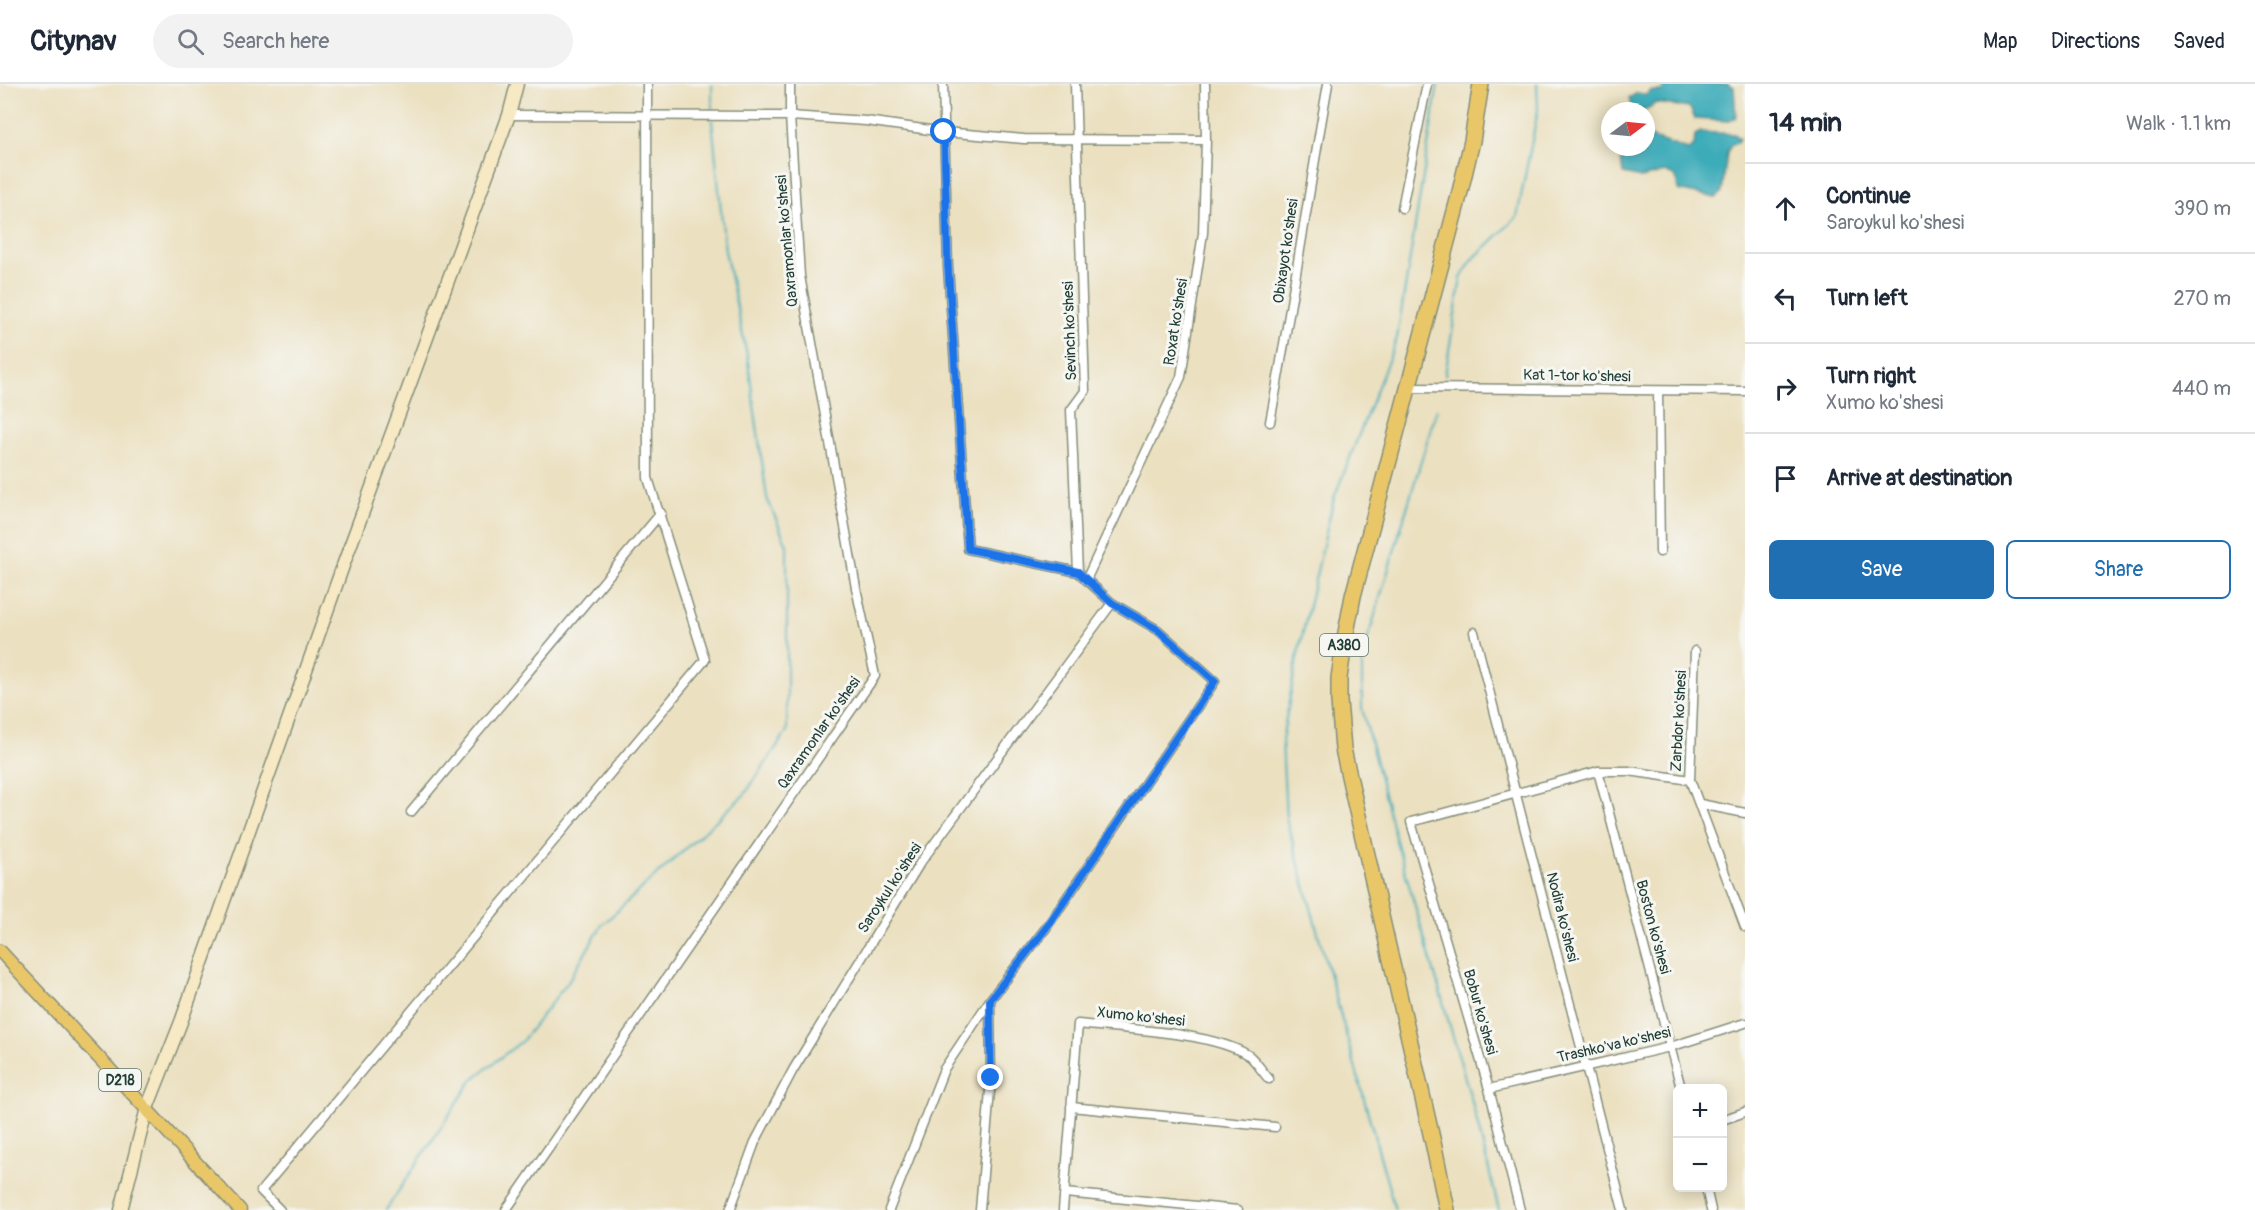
<!DOCTYPE html>
<meta charset="utf-8">
<style>
body{margin:0;font-family:Pangolin,sans-serif;background:#f2f2f3;color:#1f2937}
.controls{position:absolute;right:18px;bottom:18px;display:grid;overflow:hidden;border-radius:9px;box-shadow:0 3px 15px #0003}
.controls button{width:54px;height:54px;display:grid;place-items:center;padding:0;border:0;border-bottom:2px solid #e0e1e3;background:#fff;color:#1f2937;font:30px sans-serif}
.compass{position:absolute;left:1601px;top:18px;width:54px;height:54px;border-radius:50%;background:#fff;box-shadow:0 3px 15px #0003;rotate:74deg}
.stop{position:absolute;width:18px;height:18px;margin:-14px;border:4px solid #1a73e8;border-radius:50%;background:#fff}
.stop.end{background:#1a73e8;border-color:#fff;box-shadow:0 2px 6px #0008}
.list{margin:0;padding:0;list-style:none}
h2{display:flex;justify-content:space-between;align-items:center;height:78px;margin:0;padding:0 24px;font-size:26px}
h2 small{font-size:20px;font-weight:400;color:#747a83}
.list li{display:grid;grid-template-columns:39px 1fr auto;gap:18px;align-items:center;box-sizing:border-box;height:90px;padding:0 24px;border-top:2px solid #e0e1e3}
.list b{display:block;font-size:22px;white-space:nowrap}
.list p{margin:0;font-size:20px;white-space:nowrap;color:#747a83}
.list em{font-size:20px;font-style:normal;color:#747a83}
.actions{display:flex;gap:12px;padding:18px 24px}
.actions a{flex:1;padding:14px 0;border:2px solid #1f6fb2;border-radius:9px;text-align:center;font-size:21px;color:#1f6fb2}
.actions .main{background:#1f6fb2;color:#fff}
.icon{flex:none;width:33px;height:33px;fill:none;stroke:currentColor;stroke-width:2;stroke-linecap:round;stroke-linejoin:round}
.map{position:relative;flex:none;width:1745px;height:1126px;overflow:hidden}
header{display:flex;align-items:center;gap:36px;box-sizing:border-box;height:84px;padding:0 30px;background:#fff;border-bottom:2px solid #e0e1e3}
header strong{font-size:28px}
nav{display:flex;gap:33px;margin-inline-start:auto;font-size:21px}
.search{width:420px;height:54px;background:#f2f2f3;display:flex;align-items:center;gap:15px;box-sizing:border-box;padding:0 21px;border-radius:33px;color:#747a83;font-size:22px}
main{display:flex}
aside{flex:1;background:#fff}
.map>svg:first-child{display:block}
.water{fill:#3cacb9;stroke:#2e7476;stroke-width:1.5}
.lines{fill:none;stroke-linecap:round;stroke-linejoin:round}
.stream{stroke:#3cacb9;stroke-width:2}
.street-casing{stroke:#858e7a;stroke-width:11}
.secondary-casing{stroke:#858e7a;stroke-width:15}
.primary-casing{stroke:#858e7a;stroke-width:15}
.highway-casing{stroke:#858e7a;stroke-width:18}
.street{stroke:#fff;stroke-width:8}
.secondary{stroke:#f6e9c3;stroke-width:12}
.primary{stroke:#e9c769;stroke-width:12}
.highway{stroke:#e9c769;stroke-width:15}
.route{stroke:#1a73e8;stroke-width:8}
.labels{text-anchor:middle;dominant-baseline:central;stroke-width:6;stroke-linejoin:round;paint-order:stroke}
.shield{fill:#f6f6f2;stroke:#60746d;stroke-width:1.5}
.shield-label{font-size:14px;font-weight:bold;fill:#1f3d34}
.street-label{font-size:15px;fill:#1f3d34;stroke:#f6f6f2}
</style>
<header>
<strong>Citynav</strong>
<div class="search"><svg class="icon" aria-label="search" viewBox="0 0 24 24"><circle cx="10" cy="10" r="6"/><path d="M15 15l6 6"/></svg>Search here</div>
<nav><a>Map</a><a>Directions</a><a>Saved</a></nav>
</header>
<main>
<div class="map">
<svg width="1745" height="1126" viewBox="0 0 1745 1126">
<rect width="100%" height="100%" fill="#f6f6f2"/>
<filter id="ink" filterUnits="userSpaceOnUse"><feTurbulence type="fractalNoise" baseFrequency=".0167" numOctaves="2"/><feDisplacementMap in="SourceGraphic" scale="12" xChannelSelector="R" yChannelSelector="G"/><feConvolveMatrix kernelMatrix="1 2 1 2 8 2 1 2 1" color-interpolation-filters="sRGB"/></filter>
<filter id="wash" filterUnits="userSpaceOnUse"><feTurbulence type="fractalNoise" baseFrequency=".008" numOctaves="4" result="noise"/><feDisplacementMap in="SourceGraphic" scale="24" xChannelSelector="R" yChannelSelector="G"/><feGaussianBlur stdDeviation="1.35" result="paint"/><feColorMatrix in="noise" values="0 0 0 0 0 0 0 0 0 0 0 0 0 0 0 0 0 1.4 0 .05"/><feComposite in="paint" operator="in"/></filter>
<g filter="url(#wash)">
<rect width="100%" height="100%" fill="#ebe0c0"/>
<g class="water">
<polygon points="1662,0 1728,0 1734,3 1736,33 1729,37 1695,35 1690,24 1656,19 1644,27 1632,26 1629,14 1637,9 1647,11 1650,7 1663,7"/>
<polygon points="1701,48 1734,50 1739,55 1737,59 1731,61 1727,69 1722,108 1716,114 1678,106 1676,93 1665,88 1641,94 1623,90 1620,67 1632,65 1637,69 1643,67 1650,53 1688,66 1694,62 1695,51"/>
</g>
<g class="lines">
<g class="stream">
<polyline points="712,27 712,0"/>
<polyline points="1445,291 1461,194 1472,176 1517,133 1538,26 1537,0"/>
<polyline points="1437,324 1362,574 1362,624 1395,753 1472,1018 1499,1126"/>
<polyline points="386,1126 473,995 522,957 567,899 602,841 745,710 787,647 787,461 767,414 747,271 725,167 712,36"/>
<polyline points="1395,1126 1286,734 1282,656 1297,574 1334,414 1397,254 1438,0"/>
</g>
</g>
</g>
<g filter="url(#ink)">
<g class="lines">
<defs>
<g id="street">
<polyline points="1075,0 1085,307 1071,326 1078,488"/>
<polyline points="509,31 790,32 866,37 944,48 1024,55 1206,56"/>
<polyline points="1402,124 1427,0"/>
<polyline points="1408,304 1745,307"/>
<polyline points="1658,307 1660,468"/>
<path d="M1270,338C1291,226 1308,113 1328,0"/>
<polyline points="1086,496 1181,293 1203,149 1206,56 1205,0"/>
<polyline points="1474,548 1623,1126"/>
<polyline points="1695,567 1690,696 1745,843"/>
<polyline points="1598,687 1681,1004"/>
<polyline points="1700,720 1745,729"/>
<polyline points="411,728 661,429"/>
<polyline points="1489,1005 1670,963 1745,939"/>
<polyline points="1071,1023 1275,1043"/>
<polyline points="1722,1036 1745,1028"/>
<polyline points="1706,1104 1711,1126"/>
<polyline points="1065,1109 1238,1126"/>
<polyline points="280,1126 261,1107 705,576 648,394 647,0"/>
<polyline points="506,1126 875,592 856,504 800,192 790,32 790,0"/>
<polyline points="730,1126 755,1058 793,986 920,779 1112,519"/>
<polyline points="889,1126 944,985 990,916 1046,844 1215,597 1158,546 1112,519 1078,488 968,465 948,183 943,0"/>
<polyline points="980,1126 991,994 990,917"/>
<path d="M1063,1126L1078,940C1124,945 1211,948 1248,971C1254,974 1263,989 1269,995"/>
<polyline points="1520,1126 1489,1005 1411,738 1598,687 1629,687 1690,696"/>
</g>
<polyline id="secondary" points="121,1126 147,1024 181,938 344,479 509,31 517,0"/>
<polyline id="primary" points="0,867 240,1126"/>
<polyline id="highway" points="1447,1126 1434,1063 1351,701 1343,665 1339,617 1339,594 1345,554 1353,512 1458,116 1472,57 1481,0"/>
</defs>
<use href="#street" class="street-casing"/>
<use href="#secondary" class="secondary-casing"/>
<use href="#primary" class="primary-casing"/>
<use href="#highway" class="highway-casing"/>
<use href="#street" class="street"/>
<use href="#secondary" class="secondary"/>
<use href="#primary" class="primary"/>
<use href="#highway" class="highway"/>
</g>
</g>
<g class="lines" filter="url(#ink)">
<polyline class="route" points="944,48 948,183 968,465 1078,488 1112,519 1158,546 1215,597 1046,844 990,916 991,994"/>
</g>
<g class="labels">
<g class="shield">
<rect x="1320" y="550" width="48" height="22" rx="4.5"/>
<rect x="99" y="985" width="42" height="22" rx="4.5"/>
</g>
<g class="shield-label">
<text x="1344" y="561">A380</text>
<text x="120" y="996">D218</text>
</g>
<g class="street-label">
<text transform="translate(787 157) rotate(-95)">Qaxramonlar ko'shesi</text>
<text transform="translate(1286 167) rotate(-82)">Obixayot ko'shesi</text>
<text transform="translate(1176 238) rotate(-81)">Roxat ko'shesi</text>
<text transform="translate(1070 247) rotate(-92)">Sevinch ko'shesi</text>
<text transform="translate(1577 292) rotate(1)">Kat 1-tor ko'shesi</text>
<text transform="translate(1679 637) rotate(-87)">Zarbdor ko'shesi</text>
<text transform="translate(819 649) rotate(-55)">Qaxramonlar ko'shesi</text>
<text transform="translate(890 804) rotate(-57)">Saroykul ko'shesi</text>
<text transform="translate(1562 833) rotate(76)">Nodira ko'shesi</text>
<text transform="translate(1653 843) rotate(75)">Boston ko'shesi</text>
<text transform="translate(1480 928) rotate(74)">Bobur ko'shesi</text>
<text transform="translate(1141 933) rotate(6)">Xumo ko'shesi</text>
<text transform="translate(1614 961) rotate(-13)">Trashko'va ko'shesi</text>
</g>
</g>
</svg>
<div class="controls">
<button>+</button>
<button>−</button>
</div>
<svg class="compass" viewBox="-18 -18 36 36"><path d="M0-13l5 13h-10z" fill="#e53935"/><path d="M0 13l5-13h-10z" fill="#747a83"/></svg>
<div class="stop" style="left:944px;top:48px"></div>
<div class="stop end" style="left:991px;top:994px"></div>
</div>
<aside>
<h2>14 min<small>Walk · 1.1 km</small></h2>
<ul class="list">
<li><svg class="icon" aria-label="ahead" viewBox="0 0 24 24"><path d="M12 20V5M6 11l6-6 6 6"/></svg><div><b>Continue</b><p>Saroykul ko'shesi</p></div><em>390 m</em></li>
<li><svg class="icon" aria-label="left" viewBox="0 0 24 24"><path d="M17 20v-9H6M10 6l-5 5 5 5"/></svg><div><b>Turn left</b></div><em>270 m</em></li>
<li><svg class="icon" aria-label="right" viewBox="0 0 24 24"><path d="M7 20v-9h11M14 6l5 5-5 5"/></svg><div><b>Turn right</b><p>Xumo ko'shesi</p></div><em>440 m</em></li>
<li><svg class="icon" aria-label="arrive" viewBox="0 0 24 24"><path d="M6 21V4h12l-3 4 3 4H6"/></svg><div><b>Arrive at destination</b></div></li>
</ul>
<div class="actions"><a class="main">Save</a><a>Share</a></div>
</aside>
</main>
